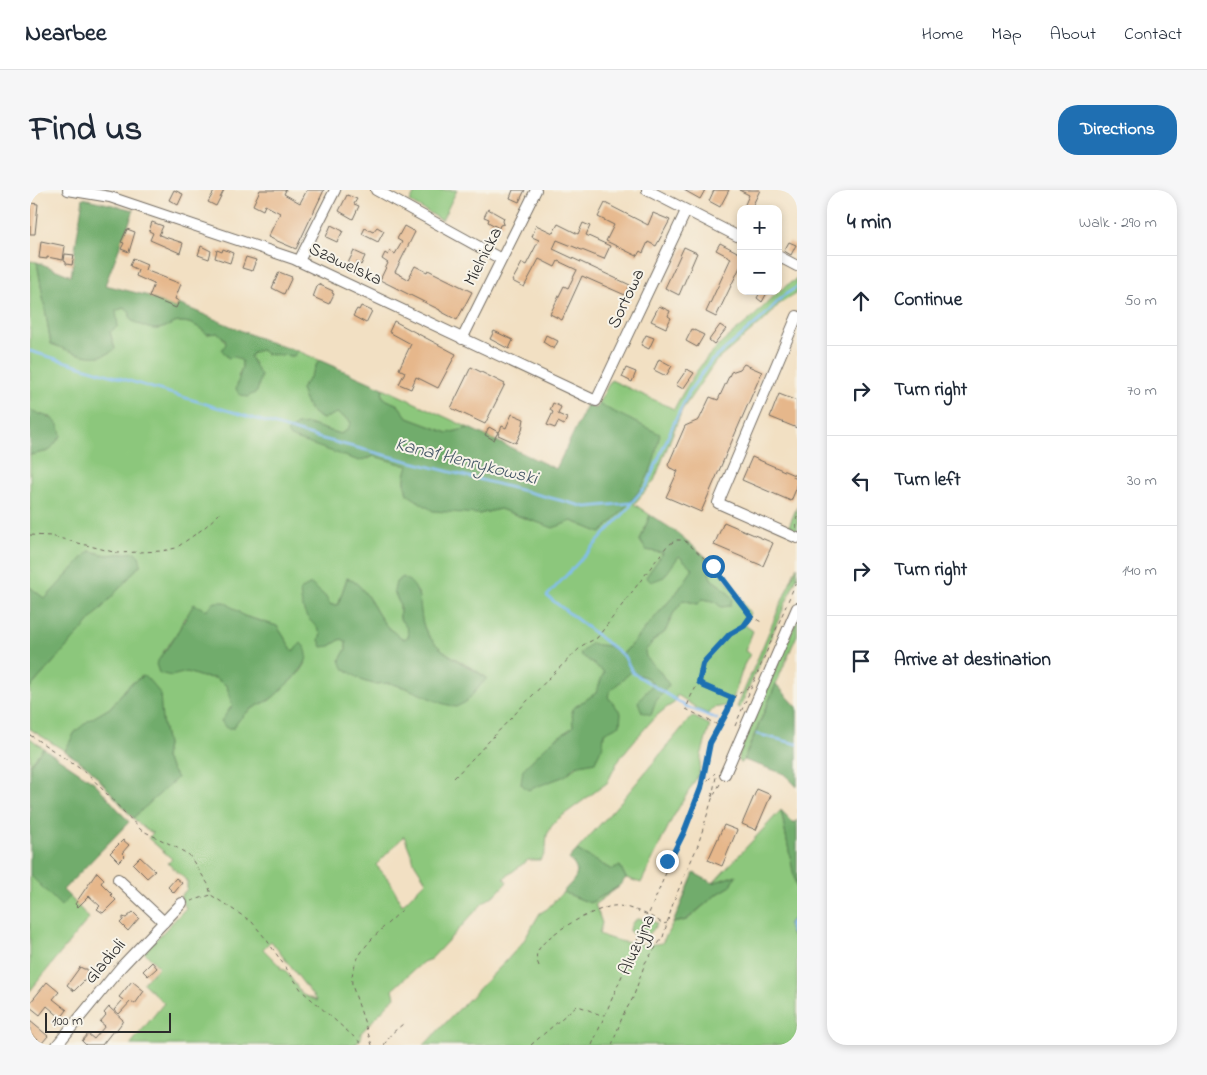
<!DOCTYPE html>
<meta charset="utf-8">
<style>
body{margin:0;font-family:"Indie Flower",sans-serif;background:#f6f6f7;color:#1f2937}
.controls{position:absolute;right:15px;top:15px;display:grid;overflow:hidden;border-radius:10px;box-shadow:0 2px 8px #0003}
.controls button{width:45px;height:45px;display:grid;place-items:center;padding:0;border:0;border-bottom:1px solid #e0e1e3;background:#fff;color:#1f2937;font:25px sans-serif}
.scale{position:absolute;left:15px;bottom:12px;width:126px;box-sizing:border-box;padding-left:5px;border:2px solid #2b2b2b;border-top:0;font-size:14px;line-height:18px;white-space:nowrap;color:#2b2b2b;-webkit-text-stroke:4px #f7f3e8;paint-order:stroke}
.stop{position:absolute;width:15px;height:15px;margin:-11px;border:4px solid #1f6fb2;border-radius:50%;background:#fff}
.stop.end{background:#1f6fb2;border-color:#fff;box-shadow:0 1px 5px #0008}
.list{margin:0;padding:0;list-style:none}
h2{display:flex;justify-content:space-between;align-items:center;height:65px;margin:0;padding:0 20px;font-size:21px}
h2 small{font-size:16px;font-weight:400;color:#747a83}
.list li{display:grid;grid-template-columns:32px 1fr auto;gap:15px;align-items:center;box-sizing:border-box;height:90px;padding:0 20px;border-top:1px solid #e0e1e3}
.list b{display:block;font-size:19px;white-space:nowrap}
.list em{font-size:16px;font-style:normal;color:#747a83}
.icon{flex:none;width:28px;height:28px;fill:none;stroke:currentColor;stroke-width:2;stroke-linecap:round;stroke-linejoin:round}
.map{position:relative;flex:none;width:767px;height:855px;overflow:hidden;border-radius:20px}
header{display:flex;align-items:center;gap:30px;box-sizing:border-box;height:70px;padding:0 25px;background:#fff;border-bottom:1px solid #e0e1e3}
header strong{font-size:24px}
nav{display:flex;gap:28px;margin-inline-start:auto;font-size:18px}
.intro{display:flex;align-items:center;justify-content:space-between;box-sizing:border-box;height:120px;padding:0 30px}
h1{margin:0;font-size:35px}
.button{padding:12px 22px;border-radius:20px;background:#1f6fb2;color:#fff;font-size:18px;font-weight:700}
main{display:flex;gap:30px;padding:0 30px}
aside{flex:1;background:#fff;border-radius:20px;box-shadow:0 2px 8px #0003}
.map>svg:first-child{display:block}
.green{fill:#8cc77c;stroke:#5c7954;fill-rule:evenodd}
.forest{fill:#71ac6c;stroke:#4e6c4c}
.water{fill:#82bdf4;stroke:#567490}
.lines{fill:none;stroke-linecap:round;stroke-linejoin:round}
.stream{stroke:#82bdf4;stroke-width:2.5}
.building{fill:#e6b78b}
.minor-casing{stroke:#716a60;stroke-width:12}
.path{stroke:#716a60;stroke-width:1;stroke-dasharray:4 4;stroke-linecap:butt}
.minor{stroke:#fff;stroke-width:10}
.route{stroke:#1f6fb2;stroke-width:6}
.labels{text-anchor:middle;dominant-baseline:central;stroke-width:4;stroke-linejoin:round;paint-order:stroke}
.street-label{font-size:18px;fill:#2b2b2b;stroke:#f7f3e8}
.water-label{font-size:19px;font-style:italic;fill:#455767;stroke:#f7f3e8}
</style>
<header>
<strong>Nearbee</strong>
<nav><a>Home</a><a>Map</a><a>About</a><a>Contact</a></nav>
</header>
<div class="intro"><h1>Find us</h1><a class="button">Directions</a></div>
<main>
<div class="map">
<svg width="767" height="855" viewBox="0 0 767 855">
<rect width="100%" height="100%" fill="#f7f3e8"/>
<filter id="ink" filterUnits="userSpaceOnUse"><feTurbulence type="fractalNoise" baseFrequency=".02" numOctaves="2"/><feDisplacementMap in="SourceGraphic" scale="10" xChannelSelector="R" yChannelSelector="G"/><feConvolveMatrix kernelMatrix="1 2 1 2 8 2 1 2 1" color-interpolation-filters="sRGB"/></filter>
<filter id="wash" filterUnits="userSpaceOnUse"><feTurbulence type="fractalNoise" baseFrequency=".0096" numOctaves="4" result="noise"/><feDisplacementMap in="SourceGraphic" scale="20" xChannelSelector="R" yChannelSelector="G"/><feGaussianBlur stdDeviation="1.12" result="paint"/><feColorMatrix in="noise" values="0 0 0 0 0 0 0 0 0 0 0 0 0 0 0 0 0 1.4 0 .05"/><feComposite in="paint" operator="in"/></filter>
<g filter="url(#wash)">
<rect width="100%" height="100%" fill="#f2e0c3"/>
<g class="green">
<polygon points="386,0 427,0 412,30 380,12"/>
<path d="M0,71L7,72L21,154L85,159L80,142L86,121L93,118L99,121L101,130C109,134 117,139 126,139C135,139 141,133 149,132C159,131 170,137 177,144L188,143C198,151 200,164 212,171V177L208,187L225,174L220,167L223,162L231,160L237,164L263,166L268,161L289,170L280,187L271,199C275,212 279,223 293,229L307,223L319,230L321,233L316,241L310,244L278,234L338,269L344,266L378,276C374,286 374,294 377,304L449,324L470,319L499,330L542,331L571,343L596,317L599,311L568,214L581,190L644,219C653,202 663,185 675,170C687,155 709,139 724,126C739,112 749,98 767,89V103L749,114L737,128L686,171L652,220L624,291L604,314L620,325L610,351L616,360L633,363L616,387L649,366L664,378L647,402L592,465L579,456L550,463L574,482L566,503L542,519L543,537L521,552L498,599L535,586L573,555L574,543L591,523L578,507L580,501L601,481L618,488L623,494L621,525L626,511L639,495L628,479L616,467L614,461L628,446L635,442L643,424L653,410L667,414L672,409L684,411L695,399L681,389L674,365L686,376L720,423L715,435L723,441L715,461L720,464L714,475L701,515L683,518L679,524C664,519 660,512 647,505L644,513L636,518L624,528L598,558L588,571L577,593L528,629L521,637L517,645L516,658L514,665L510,670H498L474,688L477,692L467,703L453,713L401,769L393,772L363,799L365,807L331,843V849L326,853L327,855H100L134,813L113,793L129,777L114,762L156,718L150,707L157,699V691L138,673L142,669L118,648L123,643L115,639L103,628L147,588L135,568L137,554L132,530L117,488L112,486L98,496L80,518L60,530L45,542L35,561L0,539V498L111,374L90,364L77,365L60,361L15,409L0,397V265L19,261L21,227L8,225L0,219ZM317,388C336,395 343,419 355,434C360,440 367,445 373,449L379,447L377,438L370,429V415L364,401L388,402C390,413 390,427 394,437C405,463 436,472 457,488L389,502L360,493L344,494L333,491L310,470L316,459V451L311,449L300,456L287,437L295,406L301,415H308ZM195,412L214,426L247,436L263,461L276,473L271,481L240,510L225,517L212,526L203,538L198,521L202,516L197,496L185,488L172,487L157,482L133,462L148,442L154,428ZM374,646L385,674L396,691L372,715L360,691L346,675ZM241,751L287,811L273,805L255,780L250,779L251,777L233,759Z"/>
<polygon points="353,198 439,238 418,243 378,228 368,215 357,210 352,206"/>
<polygon points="767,317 767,341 758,338"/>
<polygon points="767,376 767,387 710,518 707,517"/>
<polygon points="767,430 767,445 712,573 709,571 708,567"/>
<polygon points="662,526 680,535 671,566 669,584 642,629 611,693 596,688 590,676 582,680 547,660 593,609"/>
<polygon points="0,548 13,558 0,575"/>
<path d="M751,620L766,696H767V729H764L760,731L761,745L767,748V855H394L477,770L493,752L510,723L517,719L533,702L560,713L589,697L565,714L572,733L569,744C585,752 614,757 632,753L643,733L657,730L686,705L701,696L706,685L683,693Z"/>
<polygon points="0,685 31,716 40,707 59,728 0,801"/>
<path d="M607,729H614L627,733C620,747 612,752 599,741L602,733Z"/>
</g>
<g class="forest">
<path d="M53,8L104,20L75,95L119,106V107L146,118L148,114C188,129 226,150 268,161L264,166L237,164L231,160L223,162L220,167L231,186L227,202L217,207L209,204L206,199L212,177V171L205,167L198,168L192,160L196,154L195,149L188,143L177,144C170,137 159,131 149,132C141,133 135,139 126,139C117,139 109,134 101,130L99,121L93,118L86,121L88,136L80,142L85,159C67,175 41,161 21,154L7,72L41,86Z"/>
<path d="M289,170L353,198L352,206L357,210L368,215L378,228L418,243L439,238L526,279L557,215L566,219L568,214L630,244C627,256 625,270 620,282C610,305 588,325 571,343L542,331L523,338L470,319L449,324L403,321L377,304C374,293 374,286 378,276L344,266L329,271L260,247L257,242L267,235L278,234L310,244L316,241L321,233L319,230L307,223L293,229C279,223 275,212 271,199L280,187Z"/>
<path d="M0,219C15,229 29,224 31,246L19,261L0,265Z"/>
<polygon points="620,325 645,341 674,365 681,389 695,399 703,409 700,416 691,417 684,411 672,409 668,414 653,410 643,424 635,442 628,446 615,461 616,467 628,479 639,495 626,511 621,525 612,522 608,512 623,494 618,488 601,482 580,501 578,507 591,523 590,535 574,543 573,555 565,572 545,576 535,586 498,600 491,594 493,579 521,552 543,537 542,519 566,503 574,482 550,464 560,454 579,456 592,465 647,402 663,379 649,366 634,387 621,392 616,387 633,363 616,360 610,350"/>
<polygon points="59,361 77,365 105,362 109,366 111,374 0,498 0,397 15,409"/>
<path d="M373,387C398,400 385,425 398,445C412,465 437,475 457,488L436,512L426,517L411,513L376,498L360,493L344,494L333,491L313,478L310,470L316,459V451L311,449L300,456L292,457L289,450L291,444C288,437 283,434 278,428C272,421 271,410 270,400L281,394L295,406L301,415H308L317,388C335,394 343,419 355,434C360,440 367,445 374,449L379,446L377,438L370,429V415L364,401L366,392Z"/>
<path d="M185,412H195L214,426L247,436L263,461L271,453C287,468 267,484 257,494C251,499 246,506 239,510C230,515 220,518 213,526C209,529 206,534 204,538H196L191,531L202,516L197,496L185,488L172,487L157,482L141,486L129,483L126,474C133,462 142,453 148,441C154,432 158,423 164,414L176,420Z"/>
<polygon points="113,486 117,488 130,503 132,530 137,554 135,568 147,588 103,628 59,578 35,561 45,542 59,530 80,518 98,496"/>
<polygon points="746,494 767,517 767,597 755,584 714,570"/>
<polygon points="13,558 65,593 99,632 33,700 40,707 31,716 0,685 0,575"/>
<polygon points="751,620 764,633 767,630 767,696 766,697"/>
<path d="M547,660L582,680L590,676L596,688L589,696L560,713L533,702C544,689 554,684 539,669Z"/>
<polygon points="664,683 683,693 706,685 701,696 686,705 656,730 643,733"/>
</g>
<path class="water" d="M764,728L767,729V748C760,744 759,741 758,734Z"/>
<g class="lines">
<g class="stream">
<polyline points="0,161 289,248 556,317 601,313 617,295 644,233 660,200 681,171 732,128 753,106 767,97"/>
<polyline points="601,313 600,317 517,406 594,466 603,483 657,517 687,529"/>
<polyline points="727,544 767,554"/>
</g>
</g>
<g id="blocks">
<g class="building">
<polygon points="144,0 153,4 148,15 139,10"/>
<polygon points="185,0 194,0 186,16 178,12"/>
<polygon points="230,0 256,0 254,4 270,13 277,0 294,0 266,59 238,47 250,23 235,15 233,20 223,15"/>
<polygon points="483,0 495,0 489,12 480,8"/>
<polygon points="654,0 675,0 670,9"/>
<polygon points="684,0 699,0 690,17 679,11"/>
<polygon points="709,0 730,0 721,19 713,19 719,5"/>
<polygon points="317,5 327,9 324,14 329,16 323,29 309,21"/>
<polygon points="0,13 8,14 5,44 0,44"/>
<polygon points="575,13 618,35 623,23 640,30 626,56 618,52 613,63 610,61 607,66 576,51 584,35 568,27"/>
<polygon points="458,19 474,28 473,31 474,34 470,35 469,38 458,32 459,29 454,27"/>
<polygon points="122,32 133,36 129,45 153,53 150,63 120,50 123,43 119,41"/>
<polygon points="553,33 560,36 556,45 580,56 574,69 527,50 523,59 600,95 595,105 552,86 532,130 520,124 534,96 538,98 547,80 528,71 525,77 509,69 494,97 482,91 492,73 496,75 509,50 502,47 506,35 523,43 528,34 548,44"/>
<polygon points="301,35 313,41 307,52 296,47"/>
<polygon points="374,36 385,42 365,82 378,89 385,76 397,82 398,80 442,102 427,130 410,121 410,120 350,90 358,73 352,69 355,63 358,65 360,61 365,64 372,52 367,49"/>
<polygon points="347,37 354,41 348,52 332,44 335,38 343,42"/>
<polygon points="97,39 105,42 99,62 91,59 94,53 91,52"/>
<polygon points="11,51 35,56 33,70 17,67 17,69 9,68"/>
<polygon points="759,52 766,55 761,65 754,61"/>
<polygon points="690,53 711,64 711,75 686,127 676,122 701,68 686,60"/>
<polygon points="171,56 181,61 179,69 168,65"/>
<polygon points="654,57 667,63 649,105 635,98"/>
<polygon points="193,59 203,63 200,73 185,68 187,60 192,62"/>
<polygon points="324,61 335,66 331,75 327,72 325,76 318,73"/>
<polygon points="35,64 44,65 42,75 36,74 36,72 34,71"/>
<polygon points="216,67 226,70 222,81 212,78"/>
<polygon points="103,68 117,74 115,80 151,94 145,109 149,111 146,118 119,107 124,94 106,86 108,80 100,76"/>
<polygon points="249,82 262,87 254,104 242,98"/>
<polygon points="288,94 303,101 302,103 304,104 299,114 283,107"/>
<polygon points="731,101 738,101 732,112 727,108"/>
<polygon points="331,116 342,121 336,133 323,126 327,119 329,120"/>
<polygon points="629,116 640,121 638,126 641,128 636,138 621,131"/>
<polygon points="364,131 426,164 408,198 386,187 381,199 369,194 375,182 369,179 381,154 359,142"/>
<polygon points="690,135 696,139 684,154 679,150"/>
<polygon points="662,139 674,145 667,157 656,151"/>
<polygon points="464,141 483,150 479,159 460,149"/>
<polygon points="516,145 528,151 524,159 513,152"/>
<polygon points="616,145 624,148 619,159 611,155"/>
<polygon points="629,169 642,176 636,186 624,180"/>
<polygon points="714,174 732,182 671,322 636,307 648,281 640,278 638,275 655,236 669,230 680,207 688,210 701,182 710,179"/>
<polygon points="441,177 475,194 455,234 421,218"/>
<polygon points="596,178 606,182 602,192 592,187"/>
<polygon points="657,179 664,183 653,199 646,195"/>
<polygon points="749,204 767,211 767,238 740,227"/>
<polygon points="523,213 531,217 528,224 537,228 534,235 528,232 525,238 517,235 523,222 520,220"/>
<polygon points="482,224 494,229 492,240 486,253 468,245 472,236 476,238"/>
<polygon points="459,237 468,242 464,250 455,245"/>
<polygon points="722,267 764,285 763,287 767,289 767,297 761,311 712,290"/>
<polygon points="694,332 743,353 733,376 684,355"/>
<polygon points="727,599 741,605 726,640 712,634"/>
<polygon points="694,635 707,640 692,676 678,670"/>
<polygon points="93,650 99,655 92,663 95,666 89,672 80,663"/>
<polygon points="110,667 125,681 117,688 103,674"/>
<polygon points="67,682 74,689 71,693 82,704 81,705 86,710 73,723 67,719 70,716 59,706 48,717 45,714"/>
<polygon points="146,688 152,693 144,703 138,697"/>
<polygon points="103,722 109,728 98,741 90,733 93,730 93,727 96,728"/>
<polygon points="122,772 127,778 118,786 113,781"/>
<polygon points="50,777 54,779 57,779 57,782 60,785 44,801 37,795"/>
<polygon points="102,791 114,801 105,814 101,811 89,824 84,820 93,810 89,807"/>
<polygon points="17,792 29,802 23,809 37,820 31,828 17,816 10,825 0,817 0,813"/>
<polygon points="79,817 93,830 91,834 85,842 83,841 72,855 56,855 52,851 58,844 64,849 75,836 70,832 76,825 74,823"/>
<polygon points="0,831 18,846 12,853 0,844"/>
</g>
</g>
</g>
<g filter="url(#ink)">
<use href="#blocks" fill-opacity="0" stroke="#716a60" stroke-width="1"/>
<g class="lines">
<defs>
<g id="minor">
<polyline points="38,0 80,7 264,69 566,211 656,21"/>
<polyline points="346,0 471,69"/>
<polyline points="617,0 711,48"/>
<polyline points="748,66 767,76"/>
<polyline points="269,71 305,0"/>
<polyline points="767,126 688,313 767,348"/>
<polyline points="432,149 506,0"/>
<polyline points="695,584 767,418"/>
<polyline points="88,689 134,732"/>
<polyline points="27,855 91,777 152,713"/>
</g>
</defs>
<use href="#minor" class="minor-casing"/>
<g class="path">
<polyline points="766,338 767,327"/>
<polyline points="0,345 21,346 87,363 132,361 146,358 174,338 190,323"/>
<polyline points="670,492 674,496 702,508"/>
<polyline points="688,535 656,519 661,506 669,492 673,475 676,470 700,444 715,436 721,426 733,433"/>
<polyline points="705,536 767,390"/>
<polyline points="0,545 58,584 111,640 144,656 159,665 178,694 181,705 222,732 236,749 272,801 333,855"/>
<polyline points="424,588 521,486 553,455 567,448 637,356 646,350 654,350 683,376 721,426"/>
<polyline points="672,596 685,583"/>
<polyline points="682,607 686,587"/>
<polyline points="637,675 637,671 643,664"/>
<polyline points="161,711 181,705"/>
<path d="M509,776C507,771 505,766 508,761C516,743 564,719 583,716C594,714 624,726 633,734L637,733"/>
<path d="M342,855L322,795C319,763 352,740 373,719"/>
<polyline points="354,855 361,844 373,834"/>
<path d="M501,855L546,816C557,817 564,825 575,825"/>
<polyline points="562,855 626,707 671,598 680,553 698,520 702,508 722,495"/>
<polyline points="582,855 593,825 603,808 615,773 633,747 644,710 668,655 682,609 691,592"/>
</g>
<use href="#minor" class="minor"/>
</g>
</g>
<g class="lines" filter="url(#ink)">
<polyline class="route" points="637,671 643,664 654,642 671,598 680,553 698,520 702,508 674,496 669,492 673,474 676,470 700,444 714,436 721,426 683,376"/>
</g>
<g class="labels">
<g class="street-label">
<text transform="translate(454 67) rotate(-63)">Mielnicka</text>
<text transform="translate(315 75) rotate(25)">Szawelska</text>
<text transform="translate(597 109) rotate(-65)">Sortowa</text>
<text transform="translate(608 755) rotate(-66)">Aluzyjna</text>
<text transform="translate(76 772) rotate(-49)">Gladioli</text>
</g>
<g class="water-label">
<text transform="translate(436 272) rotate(14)">Kanał Henrykowski</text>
</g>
</g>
</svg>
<div class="controls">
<button>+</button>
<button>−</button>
</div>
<div class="scale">100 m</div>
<div class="stop" style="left:683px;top:376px"></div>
<div class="stop end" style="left:637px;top:671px"></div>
</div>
<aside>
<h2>4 min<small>Walk · 290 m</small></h2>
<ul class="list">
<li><svg class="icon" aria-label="ahead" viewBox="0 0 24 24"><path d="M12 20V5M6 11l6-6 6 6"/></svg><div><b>Continue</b></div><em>50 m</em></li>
<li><svg class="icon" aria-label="right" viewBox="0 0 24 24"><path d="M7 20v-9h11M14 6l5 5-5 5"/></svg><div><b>Turn right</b></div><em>70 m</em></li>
<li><svg class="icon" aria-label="left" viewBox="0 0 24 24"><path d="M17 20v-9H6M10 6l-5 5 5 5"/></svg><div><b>Turn left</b></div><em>30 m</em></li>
<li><svg class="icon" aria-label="right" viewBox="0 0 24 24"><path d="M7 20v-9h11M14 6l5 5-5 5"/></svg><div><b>Turn right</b></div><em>140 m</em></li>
<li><svg class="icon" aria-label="arrive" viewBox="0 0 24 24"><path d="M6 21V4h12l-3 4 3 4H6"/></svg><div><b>Arrive at destination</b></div></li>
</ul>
</aside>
</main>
